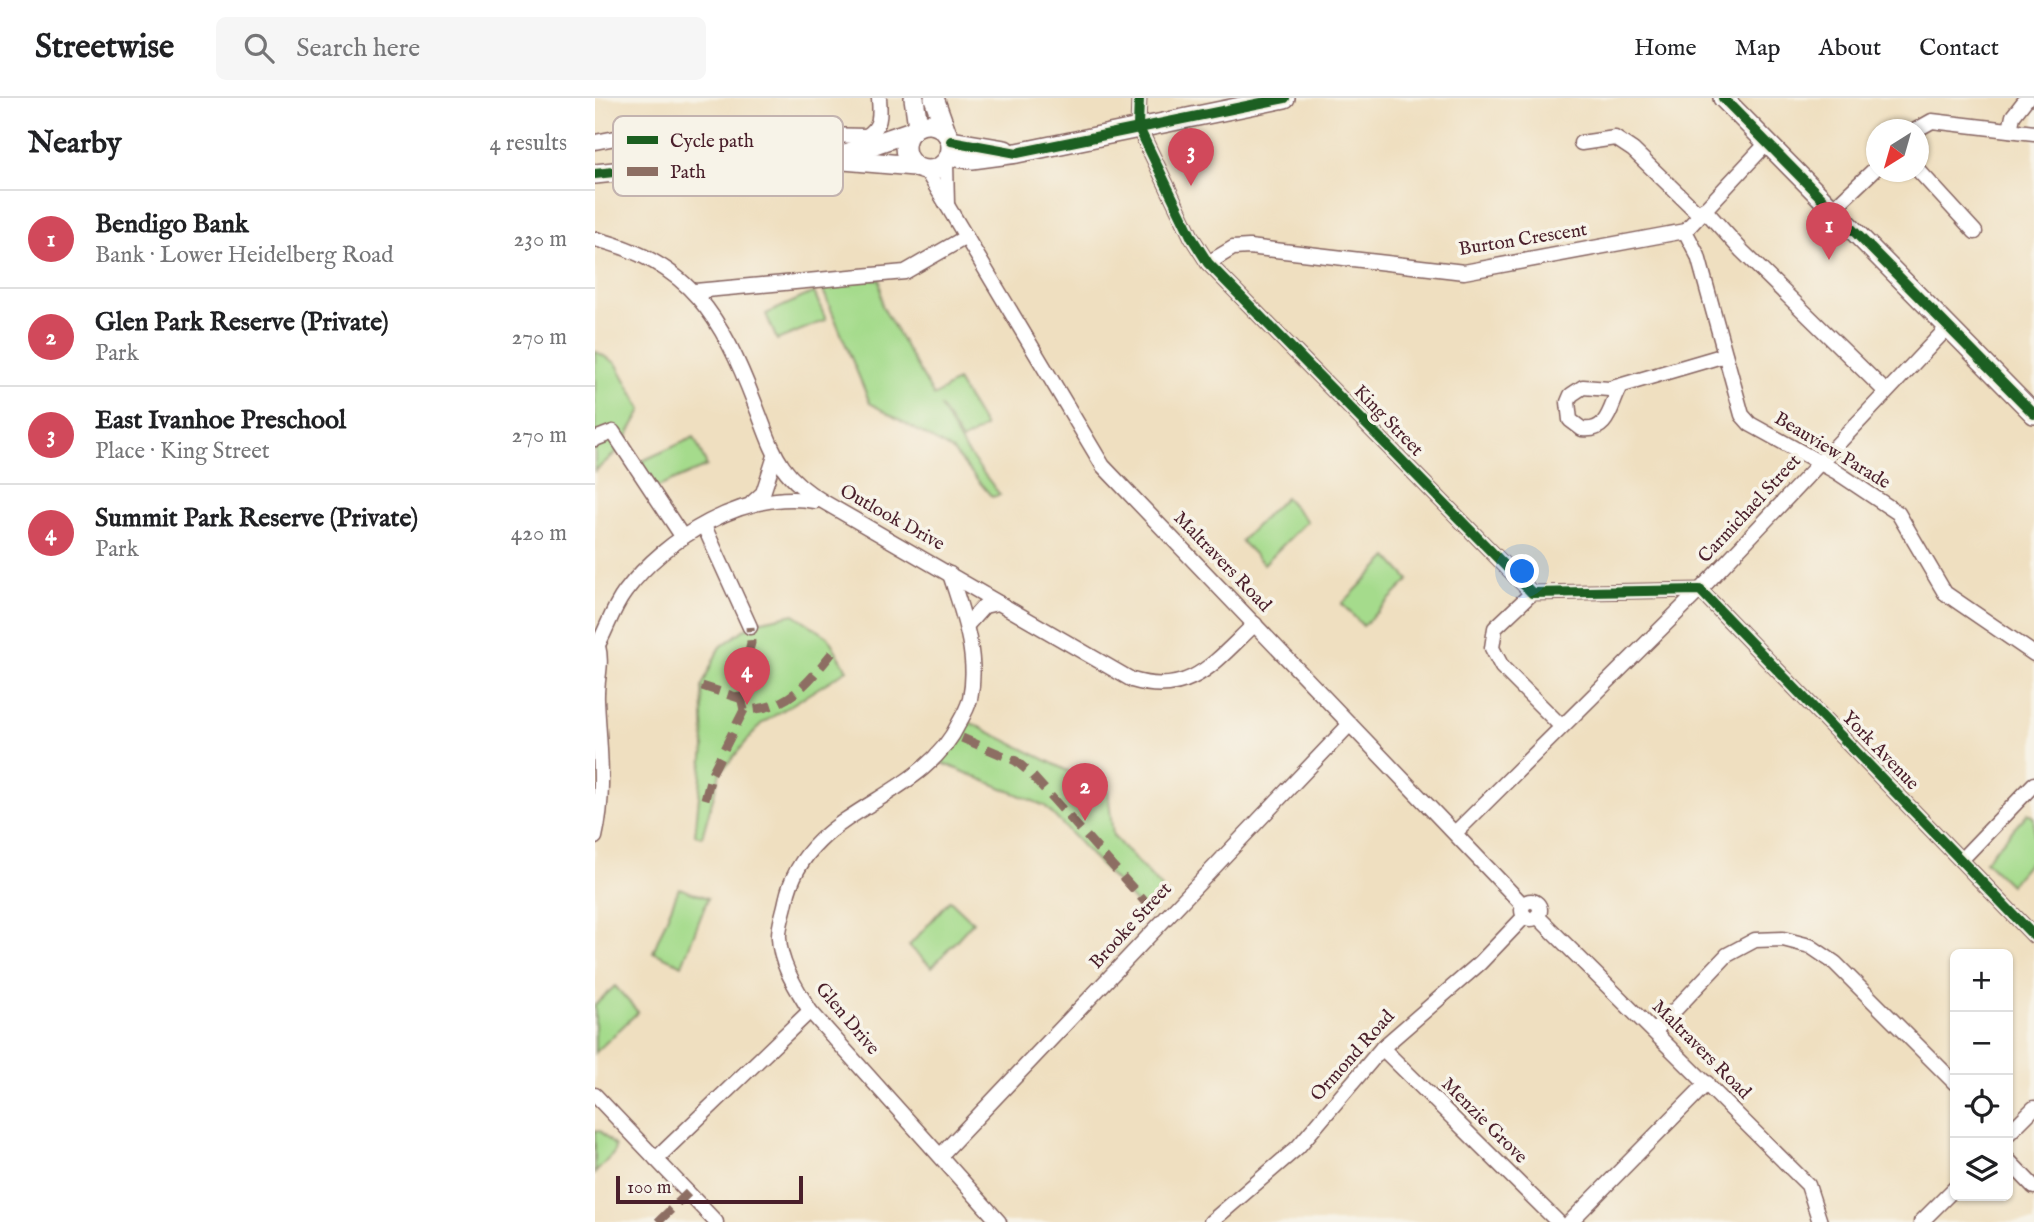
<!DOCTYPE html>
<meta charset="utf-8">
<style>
body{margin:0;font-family:"IM FELL English",serif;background:#f6f6f6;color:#202124}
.controls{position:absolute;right:21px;bottom:21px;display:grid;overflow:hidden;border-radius:10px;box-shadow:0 2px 5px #0004}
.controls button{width:63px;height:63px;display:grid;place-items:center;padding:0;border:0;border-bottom:2px solid #e0e0e0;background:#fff;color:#202124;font:35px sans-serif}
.compass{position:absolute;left:1271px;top:21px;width:63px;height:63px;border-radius:50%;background:#fff;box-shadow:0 2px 5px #0004;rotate:217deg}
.scale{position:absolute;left:21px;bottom:18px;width:187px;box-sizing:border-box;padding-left:7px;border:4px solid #4a1f2b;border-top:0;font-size:19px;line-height:24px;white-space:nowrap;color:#4a1f2b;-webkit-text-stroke:5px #f7f3e8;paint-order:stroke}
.you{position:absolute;left:928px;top:474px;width:24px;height:24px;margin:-18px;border:5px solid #fff;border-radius:50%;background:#1a73e8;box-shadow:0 0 0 10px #1a73e833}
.badge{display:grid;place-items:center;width:46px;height:46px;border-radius:50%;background:#d1495b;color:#fff;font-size:23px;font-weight:700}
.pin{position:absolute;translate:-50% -58px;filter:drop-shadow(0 2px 4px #0008)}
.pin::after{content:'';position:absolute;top:37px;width:24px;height:21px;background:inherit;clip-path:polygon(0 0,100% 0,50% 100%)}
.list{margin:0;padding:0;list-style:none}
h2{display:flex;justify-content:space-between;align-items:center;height:91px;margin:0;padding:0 28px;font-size:30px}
h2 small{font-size:23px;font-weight:400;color:#757577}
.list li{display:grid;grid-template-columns:46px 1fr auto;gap:21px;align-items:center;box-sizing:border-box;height:98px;padding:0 28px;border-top:2px solid #e0e0e0}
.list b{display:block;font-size:26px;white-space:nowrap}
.list p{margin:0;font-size:23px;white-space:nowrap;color:#757577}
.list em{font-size:23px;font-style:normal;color:#757577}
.icon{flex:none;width:38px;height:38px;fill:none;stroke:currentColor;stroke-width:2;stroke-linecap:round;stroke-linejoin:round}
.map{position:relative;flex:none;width:1439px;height:1124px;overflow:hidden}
header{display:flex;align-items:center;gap:42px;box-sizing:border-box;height:98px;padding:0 35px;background:#fff;border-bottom:2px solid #e0e0e0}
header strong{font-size:33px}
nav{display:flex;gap:38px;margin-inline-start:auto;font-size:24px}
.search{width:490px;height:63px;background:#f6f6f6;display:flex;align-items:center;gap:18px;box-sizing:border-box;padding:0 24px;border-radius:10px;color:#757577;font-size:26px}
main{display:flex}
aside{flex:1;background:#fff}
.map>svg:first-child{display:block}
.green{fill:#a5db8c;stroke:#787d5c;stroke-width:2}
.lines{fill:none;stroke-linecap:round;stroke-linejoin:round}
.minor-casing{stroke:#84625f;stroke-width:17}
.major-casing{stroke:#84625f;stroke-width:22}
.minor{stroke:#fff;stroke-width:14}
.major{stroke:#fff;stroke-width:19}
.quiet{stroke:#8d6e63;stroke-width:9;stroke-dasharray:18 9;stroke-linecap:butt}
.cycleway-casing{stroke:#f7f3e8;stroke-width:15}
.cycleway{stroke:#1b5e20;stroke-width:10}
.labels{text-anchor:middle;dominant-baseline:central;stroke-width:7;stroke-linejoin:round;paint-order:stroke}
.street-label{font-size:19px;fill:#4a1f2b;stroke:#f7f3e8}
.key{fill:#f7f3e8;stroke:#c3b3af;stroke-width:2}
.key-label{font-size:19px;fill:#4a1f2b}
</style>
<header>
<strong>Streetwise</strong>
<div class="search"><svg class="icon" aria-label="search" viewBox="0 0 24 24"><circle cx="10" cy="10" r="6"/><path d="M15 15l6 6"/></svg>Search here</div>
<nav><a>Home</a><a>Map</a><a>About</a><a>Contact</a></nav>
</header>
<main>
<aside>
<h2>Nearby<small>4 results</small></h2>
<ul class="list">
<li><span class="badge">1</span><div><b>Bendigo Bank</b><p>Bank · Lower Heidelberg Road</p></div><em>230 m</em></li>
<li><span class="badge">2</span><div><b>Glen Park Reserve (Private)</b><p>Park</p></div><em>270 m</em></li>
<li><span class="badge">3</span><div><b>East Ivanhoe Preschool</b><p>Place · King Street</p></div><em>270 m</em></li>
<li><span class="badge">4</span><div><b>Summit Park Reserve (Private)</b><p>Park</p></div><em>420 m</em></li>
</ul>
</aside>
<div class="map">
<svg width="1439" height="1124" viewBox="0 0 1439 1124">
<rect width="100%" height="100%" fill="#f7f3e8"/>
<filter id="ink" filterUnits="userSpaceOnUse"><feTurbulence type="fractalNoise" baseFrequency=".0143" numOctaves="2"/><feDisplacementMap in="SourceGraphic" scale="14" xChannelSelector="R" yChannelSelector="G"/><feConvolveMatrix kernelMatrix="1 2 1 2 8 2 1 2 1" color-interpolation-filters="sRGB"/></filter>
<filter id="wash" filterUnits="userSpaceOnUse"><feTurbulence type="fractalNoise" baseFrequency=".00686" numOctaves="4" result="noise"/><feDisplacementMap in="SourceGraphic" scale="28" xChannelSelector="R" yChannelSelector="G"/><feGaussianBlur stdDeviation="1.57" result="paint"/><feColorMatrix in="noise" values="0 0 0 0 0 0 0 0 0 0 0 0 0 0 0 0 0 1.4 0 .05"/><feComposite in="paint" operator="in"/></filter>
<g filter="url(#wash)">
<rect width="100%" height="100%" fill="#efdfc0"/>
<g class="green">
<polygon points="285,181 287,208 339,298 362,283 390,329 367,343 345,308 367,347 405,397 397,399 358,353 275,305 225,185"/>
<polygon points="219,194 231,222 182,242 171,216"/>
<polygon points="0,253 21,265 47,312 25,351 0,373"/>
<polygon points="99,339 112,368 61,390 45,364"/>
<polygon points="690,399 712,423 669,466 646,443"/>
<polygon points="793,459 814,482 768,528 747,506"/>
<polygon points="199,516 233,539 252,572 166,626 125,675 107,739 100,737 109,650 107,588 124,550 158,525"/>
<polygon points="372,623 513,693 518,738 573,797 553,818 450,708 343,663 361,643"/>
<polygon points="1433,715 1439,720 1439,759 1415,787 1390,763"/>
<polygon points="84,790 113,800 87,867 58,854"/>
<polygon points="355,802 378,824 337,869 314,848"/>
<polygon points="20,888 43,914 0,955 0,907"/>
<polygon points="0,1033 5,1033 20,1048 19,1055 0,1075"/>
</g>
</g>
<g filter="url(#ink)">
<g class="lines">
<defs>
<g id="minor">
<polyline points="544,0 543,28 597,140 613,165 937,495 1105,492 1439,838"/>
<polyline points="1321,32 1337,23 1439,35"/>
<polyline points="1415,32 1418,18 1432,0"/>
<path d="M0,44L56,33L271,38C287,30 285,15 284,0"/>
<polyline points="986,45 1020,40 1038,52 1105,117"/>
<polyline points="351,65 352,107"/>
<polyline points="331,72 508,368 928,807"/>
<polyline points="1324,73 1380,134"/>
<polyline points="1239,110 1282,69"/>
<polyline points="1109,111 1147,153 1290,293"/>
<polyline points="1090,133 1103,158 1147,317 1155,326 1240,373 1303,415 1350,495 1439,556"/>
<path d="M0,141C95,164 127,220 160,306C179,354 182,377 229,404L537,582C596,600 621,562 660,526"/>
<polyline points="613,165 638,150 654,149 869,174 1090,133 1173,44"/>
<polyline points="100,193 310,174 371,139"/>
<path d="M1026,288C1015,306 1015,335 987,331L975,322L973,304L976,297L988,289L1014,291L1130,257"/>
<polyline points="0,341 18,334 87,438"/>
<polyline points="157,405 168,395 180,358"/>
<polyline points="109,428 155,529"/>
<path d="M355,476C368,516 384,558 375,601C373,609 368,618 364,625C326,706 210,709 191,803C189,814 183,829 184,840C185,867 202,891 215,913L404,1124"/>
<polyline points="937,495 900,530 897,550 907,569 966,628"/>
<polyline points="372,527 389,508 403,505"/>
<path d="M0,552C11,534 17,511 30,494C70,440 150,391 220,403"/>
<polyline points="860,735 1105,492 1354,228"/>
<path d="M0,739C11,693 4,648 2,602C1,582 8,567 3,548"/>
<polyline points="1366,762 1439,686"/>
<circle cx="936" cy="812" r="9"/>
<polyline points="942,818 1213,1087 1225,1124"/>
<polyline points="1060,933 1132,857 1160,842 1188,841 1215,848 1240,865 1360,985"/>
<polyline points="787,950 963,1124"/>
<polyline points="0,997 121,1124"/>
<polyline points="1413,1036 1439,1010"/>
<polyline points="346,1057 755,626"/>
<polyline points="61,1061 215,913"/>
<polyline points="1413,1062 1439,1089"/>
<polyline points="616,1124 703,1049 787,950 885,865 930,818"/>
<polyline points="975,1124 1112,985"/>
<polyline points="1326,1124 1360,1090"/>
</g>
<g id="major">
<polyline points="319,0 323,28"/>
<polyline points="339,0 352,36"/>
<polyline points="1128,0 1439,316"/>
<circle cx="333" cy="49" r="23"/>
<polyline points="356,43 410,52"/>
<polyline points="245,58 317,33"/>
<polyline points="355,58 377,61 422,55 690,0"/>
<polyline points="0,76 113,64 237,61 319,68"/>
</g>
</defs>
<use href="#minor" class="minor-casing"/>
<use href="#major" class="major-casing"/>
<use href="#minor" class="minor"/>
<use href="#major" class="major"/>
<g class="quiet">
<polyline points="107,588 147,601"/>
<polyline points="149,612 144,590 156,545 155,529"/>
<polyline points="367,640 421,663 434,674 559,814"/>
<path d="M110,701L117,675L149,612C193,611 211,587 237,555"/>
<polyline points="63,1124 93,1095"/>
</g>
<defs>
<g id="cycleway">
<polyline points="544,0 543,28 597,140 613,165 937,495 1105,492 1439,838"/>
<polyline points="1128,0 1439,316"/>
<polyline points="356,43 422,55 690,0"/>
<polyline points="0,76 113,64 237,61"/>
</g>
</defs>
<use href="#cycleway" class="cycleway-casing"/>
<use href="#cycleway" class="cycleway"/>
</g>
</g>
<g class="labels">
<g class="street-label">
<text transform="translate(928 142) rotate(-9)">Burton Crescent</text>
<text transform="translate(793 323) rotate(46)">King Street</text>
<text transform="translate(1237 353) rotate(31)">Beauview Parade</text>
<text transform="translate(1155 411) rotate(-47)">Carmichael Street</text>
<text transform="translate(297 420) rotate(29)">Outlook Drive</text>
<text transform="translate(627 464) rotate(46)">Maltravers Road</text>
<text transform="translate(1285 653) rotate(46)">York Avenue</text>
<text transform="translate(536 828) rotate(-47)">Brooke Street</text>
<text transform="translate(252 921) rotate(50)">Glen Drive</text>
<text transform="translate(1106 952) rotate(45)">Maltravers Road</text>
<text transform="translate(758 958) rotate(-48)">Ormond Road</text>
<text transform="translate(889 1023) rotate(45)">Menzie Grove</text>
</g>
</g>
<rect x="18" y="18" width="230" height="80" rx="10" class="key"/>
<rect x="32" y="38" width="31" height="8" fill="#1b5e20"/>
<rect x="32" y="69" width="31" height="9" fill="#8d6e63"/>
<g class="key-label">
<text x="75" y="49">Cycle path</text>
<text x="75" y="80">Path</text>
</g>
</svg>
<div class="controls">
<button>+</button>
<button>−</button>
<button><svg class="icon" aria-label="locate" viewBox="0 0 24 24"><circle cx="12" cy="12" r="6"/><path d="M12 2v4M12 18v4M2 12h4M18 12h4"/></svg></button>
<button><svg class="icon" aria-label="layers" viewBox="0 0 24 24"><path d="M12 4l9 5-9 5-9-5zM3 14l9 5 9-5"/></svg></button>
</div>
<svg class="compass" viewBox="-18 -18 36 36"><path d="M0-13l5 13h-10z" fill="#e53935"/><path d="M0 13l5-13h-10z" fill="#757577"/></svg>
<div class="scale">100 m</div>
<div class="you"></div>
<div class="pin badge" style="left:1234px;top:162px">1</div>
<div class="pin badge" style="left:490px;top:723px">2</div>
<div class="pin badge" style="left:596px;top:88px">3</div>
<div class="pin badge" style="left:152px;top:607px">4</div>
</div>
</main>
